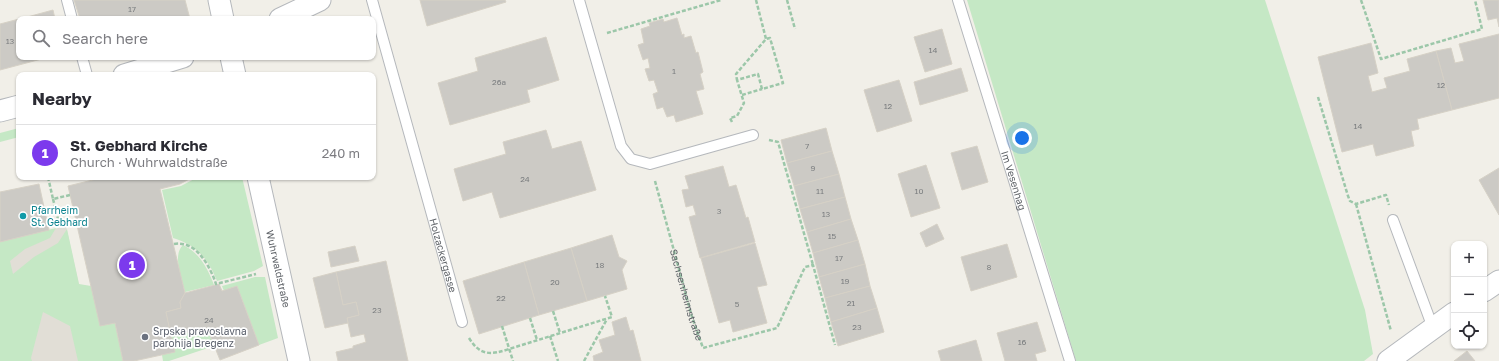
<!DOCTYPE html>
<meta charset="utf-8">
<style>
body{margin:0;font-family:"Golos Text",sans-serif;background:#f2f2f3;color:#2b2b33}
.controls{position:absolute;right:12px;bottom:12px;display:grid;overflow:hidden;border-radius:8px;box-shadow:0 1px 3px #0004}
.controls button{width:36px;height:36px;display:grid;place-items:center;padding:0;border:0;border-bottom:1px solid #e1e1e2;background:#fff;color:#2b2b33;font:20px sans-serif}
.you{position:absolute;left:1022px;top:138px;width:14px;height:14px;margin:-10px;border:3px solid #fff;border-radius:50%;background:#1a73e8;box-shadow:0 0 0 6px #1a73e833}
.badge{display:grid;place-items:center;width:26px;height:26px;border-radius:50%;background:#7c3aed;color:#fff;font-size:13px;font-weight:700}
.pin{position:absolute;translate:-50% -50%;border:2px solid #fff;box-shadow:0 1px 4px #0006}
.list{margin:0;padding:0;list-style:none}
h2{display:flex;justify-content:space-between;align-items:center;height:52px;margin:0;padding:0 16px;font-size:17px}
h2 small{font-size:13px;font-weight:400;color:#7c7c81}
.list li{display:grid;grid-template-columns:26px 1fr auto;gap:12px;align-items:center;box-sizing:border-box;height:56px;padding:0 16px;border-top:1px solid #e1e1e2}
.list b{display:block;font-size:15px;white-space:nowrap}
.list p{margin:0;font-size:13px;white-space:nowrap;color:#7c7c81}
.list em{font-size:13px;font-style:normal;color:#7c7c81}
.icon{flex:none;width:22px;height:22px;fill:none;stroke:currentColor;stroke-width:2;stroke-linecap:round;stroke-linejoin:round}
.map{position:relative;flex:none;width:1499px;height:361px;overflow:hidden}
.search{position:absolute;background:#fff;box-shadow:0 1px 3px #0004;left:16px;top:16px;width:360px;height:44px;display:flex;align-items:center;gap:10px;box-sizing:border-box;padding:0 14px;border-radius:8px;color:#7c7c81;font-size:15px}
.panel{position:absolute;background:#fff;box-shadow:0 1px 3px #0004;left:16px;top:72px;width:360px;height:108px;border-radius:8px}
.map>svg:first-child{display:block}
.education{fill:#e1ded6}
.green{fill:#c5e8c5}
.building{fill:#cccac5;stroke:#d6d1c6}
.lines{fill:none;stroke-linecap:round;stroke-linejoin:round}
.lane-casing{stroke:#b5b8bc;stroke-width:12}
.street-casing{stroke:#b5b8bc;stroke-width:23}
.path{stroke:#9cc7a9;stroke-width:2.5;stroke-dasharray:4 2;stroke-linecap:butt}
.lane{stroke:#fff;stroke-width:10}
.street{stroke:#fff;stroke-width:21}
.culture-dot{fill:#0f9aa8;stroke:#fff;stroke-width:1.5}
.worship-dot{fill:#6b7280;stroke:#fff;stroke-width:1.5}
.labels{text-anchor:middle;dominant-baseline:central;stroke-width:3.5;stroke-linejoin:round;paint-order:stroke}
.number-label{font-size:8px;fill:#7a7d7f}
.street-label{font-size:10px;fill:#5f6368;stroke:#fff}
.culture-label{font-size:10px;fill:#0d838f;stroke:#fff;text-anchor:start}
.worship-label{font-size:10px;fill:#5b616d;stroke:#fff;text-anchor:start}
</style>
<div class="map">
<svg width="1499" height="361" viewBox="0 0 1499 361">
<rect width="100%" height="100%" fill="#f1efe8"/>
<polygon class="education" points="66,226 96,361 0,361 0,242"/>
<g class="green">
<polygon points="967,0 1265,0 1365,310 1373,354 1364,361 1076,361"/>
<polygon points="19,128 19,137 0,142 0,133"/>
<path d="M198,177H242L263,266L254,271L217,281C208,258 196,245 173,238L162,190L181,186Z"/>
<polygon points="56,228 50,238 25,249 10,261 13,274 34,257 58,243 67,229 79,284 91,286 115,323 123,361 78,361 70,326 43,312 31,358 32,361 0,361 0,242"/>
<path d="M183,245C199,252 208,269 214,285L185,292C182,279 172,255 183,245Z"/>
<polygon points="255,277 265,277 278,338 259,345 237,286 224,291 222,286"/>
<polygon points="207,328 214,346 169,361 163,361 162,355 171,336"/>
</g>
<g class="building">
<polygon points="74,0 185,0 190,19 80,19"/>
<polygon points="420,0 505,0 506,2 427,26"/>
<polygon points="1483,0 1499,0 1499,27 1497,18 1488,20"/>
<polygon points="53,10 55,19 20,19"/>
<polygon points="677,18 682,35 684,34 684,38 691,36 696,53 698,52 703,72 700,74 704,89 696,91 703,114 676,122 674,115 667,117 663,107 657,109 653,94 658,92 654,80 649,81 645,69 650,68 648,58 643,60 638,45 644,43 641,29 650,26 649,23 663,19 664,22"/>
<polygon points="19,19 19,57 49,57 0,70 0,24"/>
<polygon points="942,29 952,64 925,72 914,37"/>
<polygon points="1499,34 1499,98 1452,110 1436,51 1451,48 1455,63 1464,61 1459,44"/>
<polygon points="546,37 559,80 527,90 530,102 450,125 438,83 478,71 475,58"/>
<polygon points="1371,43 1378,73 1368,76 1372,92 1387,88 1384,78 1410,71 1407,59 1436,51 1452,110 1417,119 1419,129 1411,131 1414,146 1376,156 1373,144 1342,152 1318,57"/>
<polygon points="961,68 968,91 920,105 914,82"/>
<polygon points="899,80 912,121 877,132 864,90"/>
<polygon points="826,128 832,151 787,163 781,140"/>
<polygon points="546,130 552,149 581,141 596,190 500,218 492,192 463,201 454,169 506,154 503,142"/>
<polygon points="977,146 988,182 962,190 951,153"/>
<polygon points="832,151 839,174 794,186 787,163"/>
<polygon points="926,165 940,208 911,217 898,174"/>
<polygon points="723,166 729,187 736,185 746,218 748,217 755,242 700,258 689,217 696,215 693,205 686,207 682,190 689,189 685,176"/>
<polygon points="1499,168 1499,215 1479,180"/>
<polygon points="839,174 845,197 800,209 794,186"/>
<polygon points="105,177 193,177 180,184 160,189 185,293 180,302 181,308 166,312 175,352 134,361 123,361 115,323 100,326 68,186"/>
<polygon points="39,184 49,230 0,242 0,192"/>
<polygon points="845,197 851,219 807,232 800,209"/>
<polygon points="851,219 858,240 813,253 807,232"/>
<polygon points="937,224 944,239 926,247 920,233"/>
<polygon points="612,235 619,257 627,261 622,270 627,289 587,301 571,248"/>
<polygon points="858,240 865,264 819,277 813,253"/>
<polygon points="755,243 767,285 757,287 767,323 733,332 730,320 719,323 701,258"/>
<polygon points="1007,244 1017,277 971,291 961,257"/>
<polygon points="355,246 359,261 331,267 328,252"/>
<polygon points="571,248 587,301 539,315 524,262"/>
<polygon points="386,261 408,361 338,361 336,352 353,348 353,346 366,342 364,334 351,337 347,318 359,315 356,302 343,305 336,272"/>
<polygon points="524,262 539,315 479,334 463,281"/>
<polygon points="865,264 870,286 825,298 819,277"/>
<polygon points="336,272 343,305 356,302 359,315 347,318 348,323 325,328 313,278"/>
<polygon points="219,284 222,291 237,286 259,345 220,360 207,328 171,336 166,312 181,308 180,302 185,293"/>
<polygon points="870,286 877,308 831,322 825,298"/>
<polygon points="877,308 884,332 838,346 831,322"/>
<polygon points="626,317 630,331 633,330 641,361 594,361 593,356 603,352 599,340 615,335 612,322"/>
<polygon points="1037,322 1046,351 1035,354 1037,361 1005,361 997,333"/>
<polygon points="976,340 982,361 941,361 938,351"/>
<polygon points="1467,351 1475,361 1454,361"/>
</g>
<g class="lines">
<defs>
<g id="lane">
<polyline points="67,0 72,19"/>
<path id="s2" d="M372,0L462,322"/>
<polyline points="579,0 621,146 631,159 650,164 753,135"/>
<path id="s3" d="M958,0L1070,361"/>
<polyline points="82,57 87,75"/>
<polyline points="1393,220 1433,328"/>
</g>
<g id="street">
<polyline points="219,0 223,19"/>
<polyline points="280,19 320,0"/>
<polyline points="231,57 235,75"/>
<polyline points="124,75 183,57"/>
<polyline points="0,111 19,106"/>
<path id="s4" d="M258,177L299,361"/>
<polyline points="1484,291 1499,281"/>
<polyline points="1388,361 1454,313"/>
</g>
</defs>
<use href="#lane" class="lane-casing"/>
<use href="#street" class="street-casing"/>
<g class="path">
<polyline points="756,0 766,39"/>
<polyline points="787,0 795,29"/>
<polyline points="1361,0 1381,59 1482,29 1475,0"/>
<polyline points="607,33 721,0"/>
<polyline points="742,95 762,89"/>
<polyline points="1318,97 1348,196 1350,201 1356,204 1386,195 1389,205"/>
<polyline points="732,122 730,118 737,116 744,103 737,80 758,74 762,89 783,83 770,38 766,39 736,74 737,80"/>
<polyline points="769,140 778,142 813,265"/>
<polyline points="48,177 53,199 70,195"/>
<path id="s1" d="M655,181L692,317L703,348L777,328L805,267L813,265L835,345"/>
<polyline points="53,199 60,227"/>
<polyline points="1356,204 1391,331"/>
<path d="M174,244C196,240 210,266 216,284L256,274"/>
<polyline points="553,311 560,333"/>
<polyline points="530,318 537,340"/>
<polyline points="502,326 513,361"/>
<polyline points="550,336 558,361"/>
<path d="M469,338C480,356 491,355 509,349L612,317L605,296"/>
<polyline points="584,361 607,319"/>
</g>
<use href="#lane" class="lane"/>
<use href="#street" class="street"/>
</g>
<circle class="culture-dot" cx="23" cy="216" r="4"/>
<circle class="worship-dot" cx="145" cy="337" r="4"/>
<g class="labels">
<g class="number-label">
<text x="132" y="9">17</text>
<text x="10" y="41">13</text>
<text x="933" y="50">14</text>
<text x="674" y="71">1</text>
<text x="499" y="82">26a</text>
<text x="1441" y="85">12</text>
<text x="888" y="106">12</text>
<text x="1358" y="126">14</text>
<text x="807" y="146">7</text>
<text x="813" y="168">9</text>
<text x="525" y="179">24</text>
<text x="820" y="191">11</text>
<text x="919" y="191">10</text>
<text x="719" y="211">3</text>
<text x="826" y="214">13</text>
<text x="832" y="236">15</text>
<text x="839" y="258">17</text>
<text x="600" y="265">18</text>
<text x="989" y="267">8</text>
<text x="845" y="281">19</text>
<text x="555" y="282">20</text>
<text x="501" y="298">22</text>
<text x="851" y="303">21</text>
<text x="737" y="304">5</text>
<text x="377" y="310">23</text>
<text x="209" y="320">24</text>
<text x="857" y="327">23</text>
<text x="1022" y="342">16</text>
</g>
<g class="street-label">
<text stroke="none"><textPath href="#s3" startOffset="189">Im Vesenhag</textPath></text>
<text stroke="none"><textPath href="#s2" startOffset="265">Holzackergasse</textPath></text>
<text stroke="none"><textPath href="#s4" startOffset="94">Wuhrwaldstraße</textPath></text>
<text stroke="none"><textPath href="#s1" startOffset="118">Sachsenheimstraße</textPath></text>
</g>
<g class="culture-label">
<text x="31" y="210">Pfarrheim<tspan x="31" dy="12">St. Gebhard</tspan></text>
</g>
<g class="worship-label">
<text x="153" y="331">Srpska pravoslavna<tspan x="153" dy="12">parohija Bregenz</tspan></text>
</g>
</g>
</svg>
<div class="controls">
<button>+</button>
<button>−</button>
<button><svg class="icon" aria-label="locate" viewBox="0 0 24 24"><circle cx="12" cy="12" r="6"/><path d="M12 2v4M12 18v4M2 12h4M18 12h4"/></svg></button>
</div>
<div class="you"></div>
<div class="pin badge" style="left:132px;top:265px">1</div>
<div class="search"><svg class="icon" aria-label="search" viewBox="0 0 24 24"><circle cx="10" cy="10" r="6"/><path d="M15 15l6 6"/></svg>Search here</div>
<section class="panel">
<h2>Nearby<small></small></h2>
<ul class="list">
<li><span class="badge">1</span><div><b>St. Gebhard Kirche</b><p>Church · Wuhrwaldstraße</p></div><em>240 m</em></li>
</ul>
</section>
</div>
